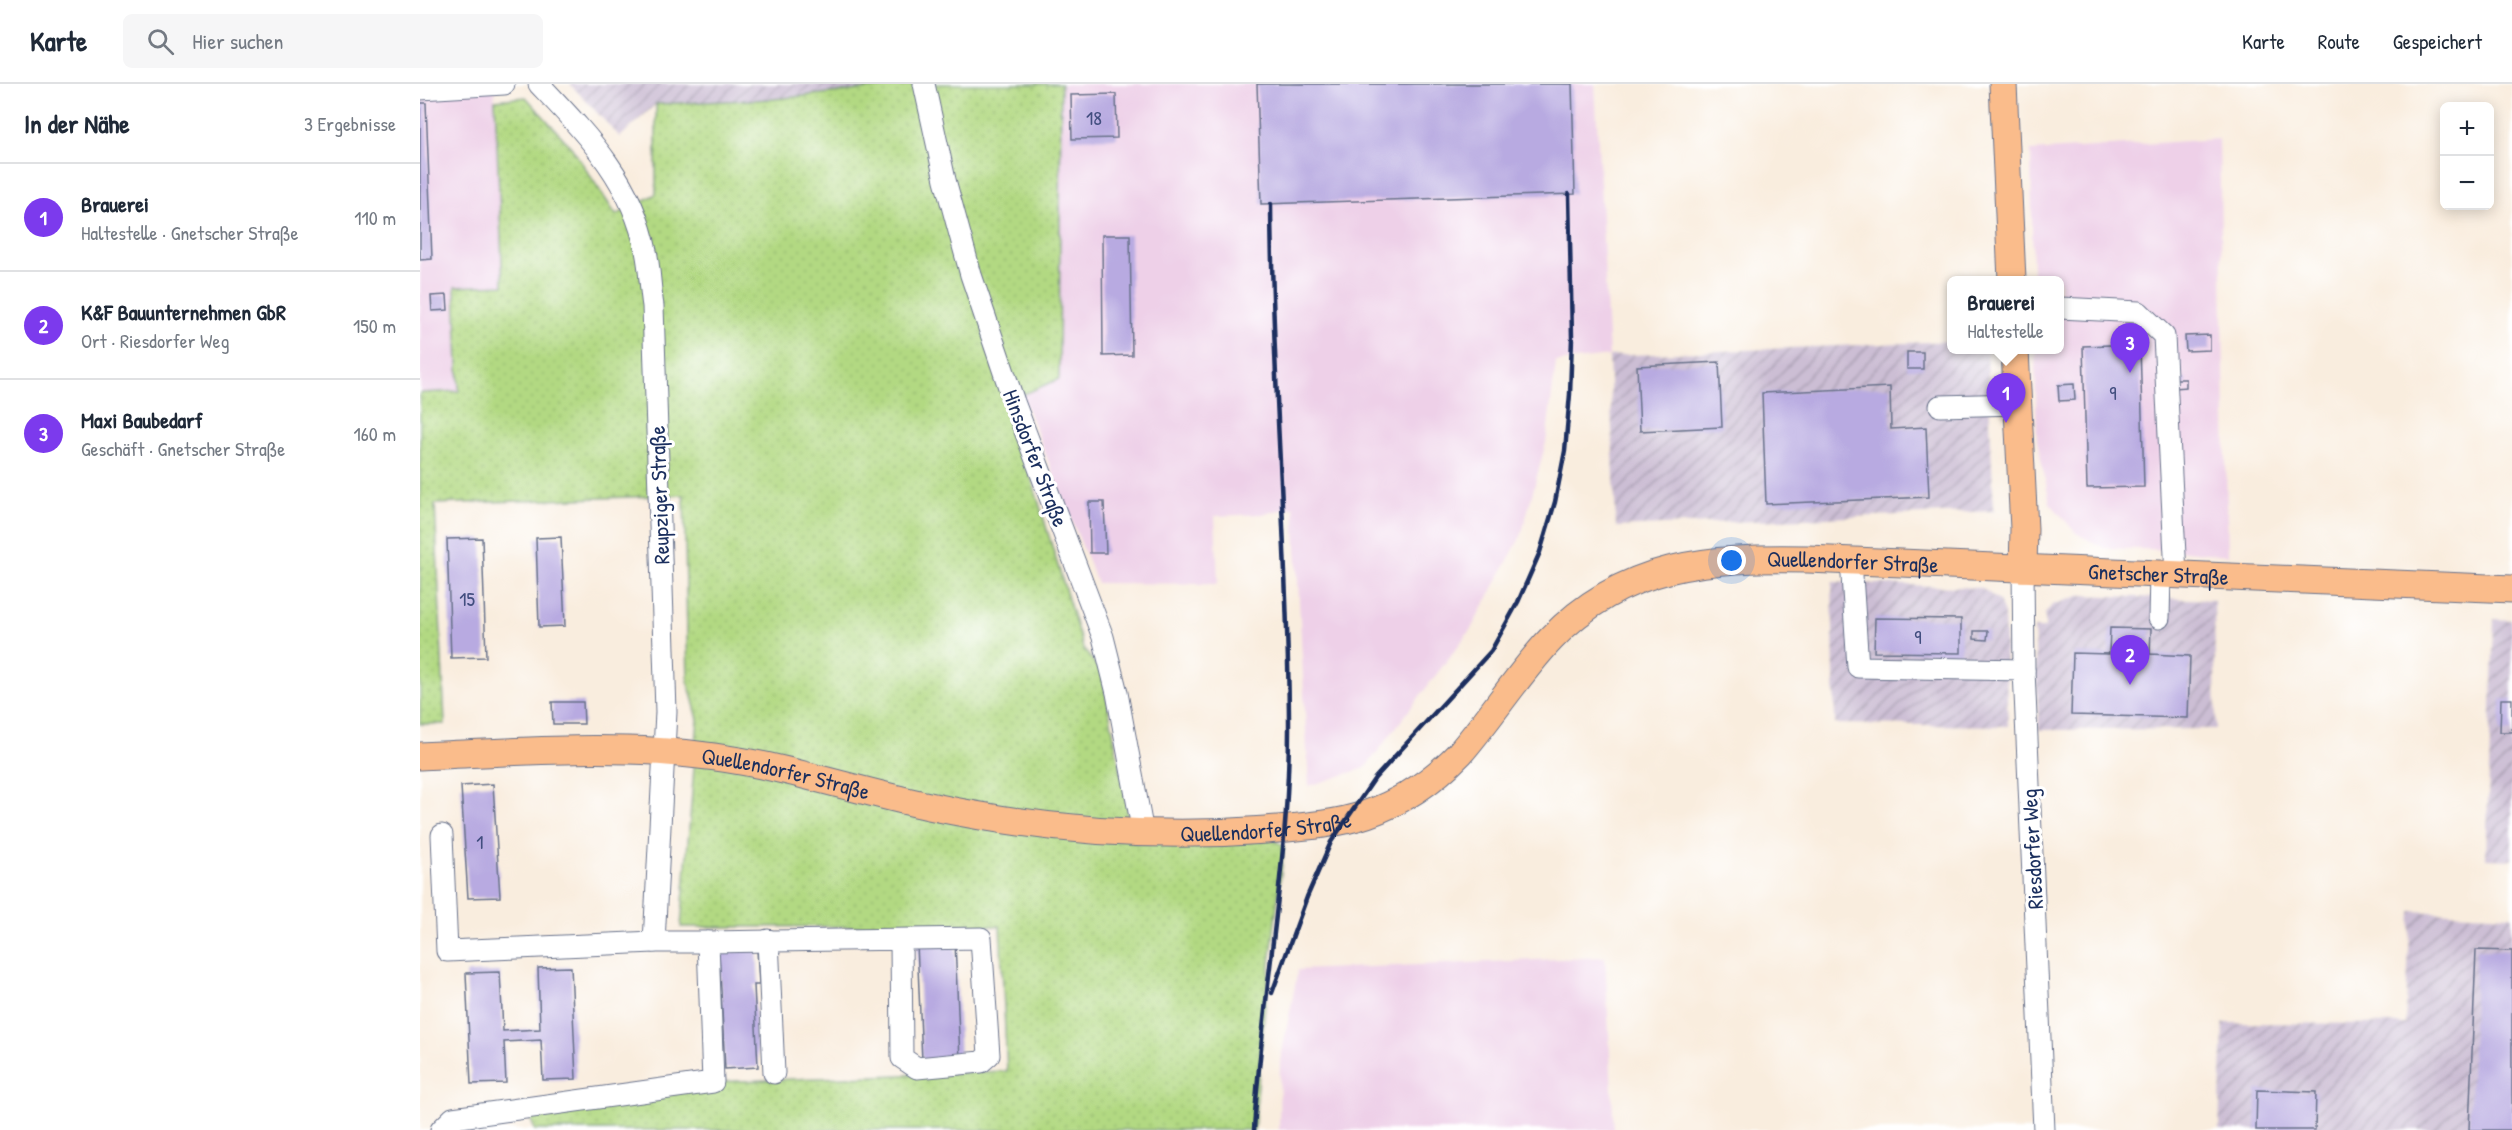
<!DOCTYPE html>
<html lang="de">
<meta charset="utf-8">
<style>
body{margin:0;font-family:"Patrick Hand",sans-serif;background:#f6f6f7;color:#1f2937}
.controls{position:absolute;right:18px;top:18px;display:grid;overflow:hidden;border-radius:9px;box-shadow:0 3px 15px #0003}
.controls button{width:54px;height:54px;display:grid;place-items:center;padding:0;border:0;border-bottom:2px solid #e0e1e3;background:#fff;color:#1f2937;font:30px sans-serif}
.you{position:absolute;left:1312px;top:477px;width:21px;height:21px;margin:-15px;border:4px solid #fff;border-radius:50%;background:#1a73e8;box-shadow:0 0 0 9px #1a73e833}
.badge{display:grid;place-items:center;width:39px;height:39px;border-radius:50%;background:#7c3aed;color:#fff;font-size:20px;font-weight:700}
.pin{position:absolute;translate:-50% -50px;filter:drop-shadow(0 2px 3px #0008)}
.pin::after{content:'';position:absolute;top:32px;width:21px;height:18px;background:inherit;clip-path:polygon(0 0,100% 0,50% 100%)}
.popup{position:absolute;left:1527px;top:192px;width:117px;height:78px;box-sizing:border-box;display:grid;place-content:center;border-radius:9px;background:#fff;filter:drop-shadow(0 2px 4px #0005);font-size:20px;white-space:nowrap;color:#747a83}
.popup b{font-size:22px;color:#1f2937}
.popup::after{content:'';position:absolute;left:50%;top:100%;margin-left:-12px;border:12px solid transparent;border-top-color:#fff}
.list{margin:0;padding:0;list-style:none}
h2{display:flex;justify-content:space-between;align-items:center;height:78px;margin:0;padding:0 24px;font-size:26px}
h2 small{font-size:20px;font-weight:400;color:#747a83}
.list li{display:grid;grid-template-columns:39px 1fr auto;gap:18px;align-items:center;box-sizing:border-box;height:108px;padding:0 24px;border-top:2px solid #e0e1e3}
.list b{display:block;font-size:22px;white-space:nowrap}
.list p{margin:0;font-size:20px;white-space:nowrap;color:#747a83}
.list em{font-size:20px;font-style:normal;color:#747a83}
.icon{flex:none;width:33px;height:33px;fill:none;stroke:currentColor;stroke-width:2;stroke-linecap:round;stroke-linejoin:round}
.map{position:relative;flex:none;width:2092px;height:1046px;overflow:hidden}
header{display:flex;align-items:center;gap:36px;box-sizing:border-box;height:84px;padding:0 30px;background:#fff;border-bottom:2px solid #e0e1e3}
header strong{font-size:28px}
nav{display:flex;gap:33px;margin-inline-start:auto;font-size:21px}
.search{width:420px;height:54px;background:#f6f6f7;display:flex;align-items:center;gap:15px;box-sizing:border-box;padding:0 21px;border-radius:9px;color:#747a83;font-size:22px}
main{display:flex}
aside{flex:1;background:#fff}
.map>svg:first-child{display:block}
.built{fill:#eed0e8}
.industrial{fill:url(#industrial-furrows)}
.green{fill:url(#green-dots);stroke:#668470;stroke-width:1.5}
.building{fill:#b8aae1}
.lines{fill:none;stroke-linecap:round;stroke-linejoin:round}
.minor-casing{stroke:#69728b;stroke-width:23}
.major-casing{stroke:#69728b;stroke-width:29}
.minor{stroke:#fff;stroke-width:21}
.major{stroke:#fabc8b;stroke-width:27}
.rail{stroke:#1b2f5e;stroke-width:4.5}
.labels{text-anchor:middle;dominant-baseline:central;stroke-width:6;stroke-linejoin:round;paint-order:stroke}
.number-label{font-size:20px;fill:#424e7f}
.street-label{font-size:22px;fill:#1b2f5e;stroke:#fff}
</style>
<header>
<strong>Karte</strong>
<div class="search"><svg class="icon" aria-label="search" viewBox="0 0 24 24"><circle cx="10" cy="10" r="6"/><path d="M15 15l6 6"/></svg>Hier suchen</div>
<nav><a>Karte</a><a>Route</a><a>Gespeichert</a></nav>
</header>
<main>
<aside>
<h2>In der Nähe<small>3 Ergebnisse</small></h2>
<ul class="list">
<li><span class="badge">1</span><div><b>Brauerei</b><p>Haltestelle · Gnetscher Straße</p></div><em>110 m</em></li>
<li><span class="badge">2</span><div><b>K&amp;F Bauunternehmen GbR</b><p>Ort · Riesdorfer Weg</p></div><em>150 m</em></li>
<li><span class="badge">3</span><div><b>Maxi Baubedarf</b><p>Geschäft · Gnetscher Straße</p></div><em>160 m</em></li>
</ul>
</aside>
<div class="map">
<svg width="2092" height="1046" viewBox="0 0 2092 1046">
<defs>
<pattern id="industrial-furrows" width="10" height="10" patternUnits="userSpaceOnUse" patternTransform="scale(1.5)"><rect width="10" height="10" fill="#ccbed4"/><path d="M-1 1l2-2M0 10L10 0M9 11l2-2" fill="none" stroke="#a59baf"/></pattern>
<pattern id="green-dots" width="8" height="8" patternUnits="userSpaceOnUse" patternTransform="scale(1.5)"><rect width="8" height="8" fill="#b2d982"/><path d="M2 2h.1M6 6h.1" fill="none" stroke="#98bb73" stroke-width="1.8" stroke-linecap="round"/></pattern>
</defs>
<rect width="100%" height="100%" fill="#fff"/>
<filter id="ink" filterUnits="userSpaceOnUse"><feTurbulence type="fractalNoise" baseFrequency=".0167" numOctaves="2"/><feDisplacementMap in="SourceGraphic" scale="12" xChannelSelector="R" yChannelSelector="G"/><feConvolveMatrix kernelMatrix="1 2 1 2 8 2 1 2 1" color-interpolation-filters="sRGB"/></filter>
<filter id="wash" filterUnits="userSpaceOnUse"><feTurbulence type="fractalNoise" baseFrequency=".008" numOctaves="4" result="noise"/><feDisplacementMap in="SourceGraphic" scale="24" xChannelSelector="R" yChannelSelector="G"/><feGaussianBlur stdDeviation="1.35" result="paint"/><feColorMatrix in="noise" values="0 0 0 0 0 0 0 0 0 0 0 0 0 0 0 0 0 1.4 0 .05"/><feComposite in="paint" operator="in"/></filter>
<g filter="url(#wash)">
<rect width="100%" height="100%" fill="#f9edde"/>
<g class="built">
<polygon points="0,0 74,0 83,201 35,203 39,307 0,309"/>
<polygon points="641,0 1175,0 1189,272 1136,278 1126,358 1101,452 1051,545 945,684 889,702 874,423 842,430 795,432 798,500 677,499 602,311 639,295"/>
<polygon points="1799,55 1808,471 1756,466 1684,464 1656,449 1630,419 1617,356 1615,266 1640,266 1640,196 1613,196 1611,67"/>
<polygon points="1185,873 1194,1046 859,1046 860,979 878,886"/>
</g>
<g class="industrial">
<polygon points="150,0 460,0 460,4 354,15 236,20 200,53"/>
<polygon points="1532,257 1532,266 1567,266 1574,427 1196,443 1189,272"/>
<polygon points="1412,498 1562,504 1579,517 1584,530 1588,642 1415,640"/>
<polygon points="1662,511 1794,516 1796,645 1619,646 1614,544 1625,544 1625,530 1632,521"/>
<polygon points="2074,535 2092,536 2092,776 2066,775"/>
<polygon points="1991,827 2092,832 2092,1046 1799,1046 1803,939 1985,940"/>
</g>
<polygon class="green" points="496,0 641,0 639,295 602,311 611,393 663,564 682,589 714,759 854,755 864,763 844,931 834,1046 115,1046 106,1024 293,998 587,987 580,842 261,843 278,635 268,598 264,411 15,420 25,640 0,640 0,309 39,307 35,203 83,201 75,16 106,13 152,64 196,131 236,110 236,20 354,15"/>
<g id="blocks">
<g class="building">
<polygon points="837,0 1152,0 1155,110 841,120"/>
<polygon points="696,10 697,54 652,55 651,11"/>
<polygon points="0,19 6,19 12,175 0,176"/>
<polygon points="682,151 710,151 712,271 683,272"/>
<polygon points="27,211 28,226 12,227 11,212"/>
<polygon points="1790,251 1790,266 1766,267 1765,252"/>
<polygon points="1720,260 1724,403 1667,404 1663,262"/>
<rect x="1487" y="268" width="16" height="17"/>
<polygon points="1299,278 1302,343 1220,347 1217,282"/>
<polygon points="1755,295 1766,295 1766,303 1755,304"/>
<polygon points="1654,300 1655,316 1639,317 1638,301"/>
<polygon points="1470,303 1471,345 1506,343 1509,413 1346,420 1342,309"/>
<polygon points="669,418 684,418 686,469 670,469"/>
<polygon points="141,453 145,542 119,543 116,454"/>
<polygon points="62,454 66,573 31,574 27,455"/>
<polygon points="1455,534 1541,535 1541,569 1454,568"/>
<polygon points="1690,544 1731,545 1730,570 1770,572 1768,634 1651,631 1653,569 1689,570"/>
<polygon points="1554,547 1568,547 1567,556 1554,555"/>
<polygon points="2081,615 2092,615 2092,648 2080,648"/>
<polygon points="132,618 163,618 164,640 133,640"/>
<polygon points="73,700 80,813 48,814 41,702"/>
<polygon points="535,857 540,976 502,977 497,859"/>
<polygon points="337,866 339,901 334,901 338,983 305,985 299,868"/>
<polygon points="2056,866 2092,867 2092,1046 2049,1046"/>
<polygon points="151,883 156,995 123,996 121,956 84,958 86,999 51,1000 46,889 80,888 83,947 120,945 118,884"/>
<polygon points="1837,1006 1896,1008 1895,1046 1836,1046"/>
</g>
</g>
</g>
<g filter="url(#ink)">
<use href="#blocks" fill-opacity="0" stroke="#69728b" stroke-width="1.5"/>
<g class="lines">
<defs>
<g id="minor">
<path d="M119,0C167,51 212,96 226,167C230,185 230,204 233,222L246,628L234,858"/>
<polyline points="504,0 525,96 551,191 594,318 683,553 697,609 723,749"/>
<polyline points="0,5 84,0"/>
<polyline points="1640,224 1719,228 1744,252 1756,491"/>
<polyline points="1520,322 1598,320"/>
<polyline points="1431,476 1438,583 1604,586"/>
<polyline points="1603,484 1604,586 1624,1046"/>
<polyline points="1739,534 1740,490"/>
<polyline points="348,856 354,989"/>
<polyline points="288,858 561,854 569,971 561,978 497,984 482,974 481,856"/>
<polyline points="21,1046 33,1034 293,998 288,858 234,858 27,867 22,751"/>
</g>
<g id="major">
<polyline points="1583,0 1592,196"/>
<polyline points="1595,266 1604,445 1603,484"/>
<path id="s1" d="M0,672C98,668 197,659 295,673C368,683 437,707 509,722C621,746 732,755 846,746C879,743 915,741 947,730C982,718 1014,696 1040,669C1072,632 1098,590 1131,555C1203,479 1290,473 1388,475L2092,505"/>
</g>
</defs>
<use href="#minor" class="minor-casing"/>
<use href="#major" class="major-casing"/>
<use href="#minor" class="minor"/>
<use href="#major" class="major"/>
<g class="rail">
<polyline points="852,909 887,813 911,758 955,694 1071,567 1098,518 1120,468 1135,418 1145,367 1150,310 1152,254 1149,110"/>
<path d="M834,1046C842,909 870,774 869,637C868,465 852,292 851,120"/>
</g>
</g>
</g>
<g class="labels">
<g class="number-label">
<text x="674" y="33">18</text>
<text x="1693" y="308">9</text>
<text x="47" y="514">15</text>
<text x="1498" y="552">9</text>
<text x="60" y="757">1</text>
</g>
<g class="street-label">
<text transform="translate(616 374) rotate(69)">Hinsdorfer Straße</text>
<text transform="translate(239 411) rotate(-92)">Reupziger Straße</text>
<text stroke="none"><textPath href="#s1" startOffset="1538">Quellendorfer Straße</textPath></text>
<text stroke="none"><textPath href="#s1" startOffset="1844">Gnetscher Straße</textPath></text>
<text stroke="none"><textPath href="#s1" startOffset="368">Quellendorfer Straße</textPath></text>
<text stroke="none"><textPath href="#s1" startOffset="854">Quellendorfer Straße</textPath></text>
<text transform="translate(1612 765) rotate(-93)">Riesdorfer Weg</text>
</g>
</g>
</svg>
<div class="controls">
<button>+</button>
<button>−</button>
</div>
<div class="you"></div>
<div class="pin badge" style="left:1586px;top:339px">1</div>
<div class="popup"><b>Brauerei</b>Haltestelle</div>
<div class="pin badge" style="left:1710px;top:601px">2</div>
<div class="pin badge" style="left:1710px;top:289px">3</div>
</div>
</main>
